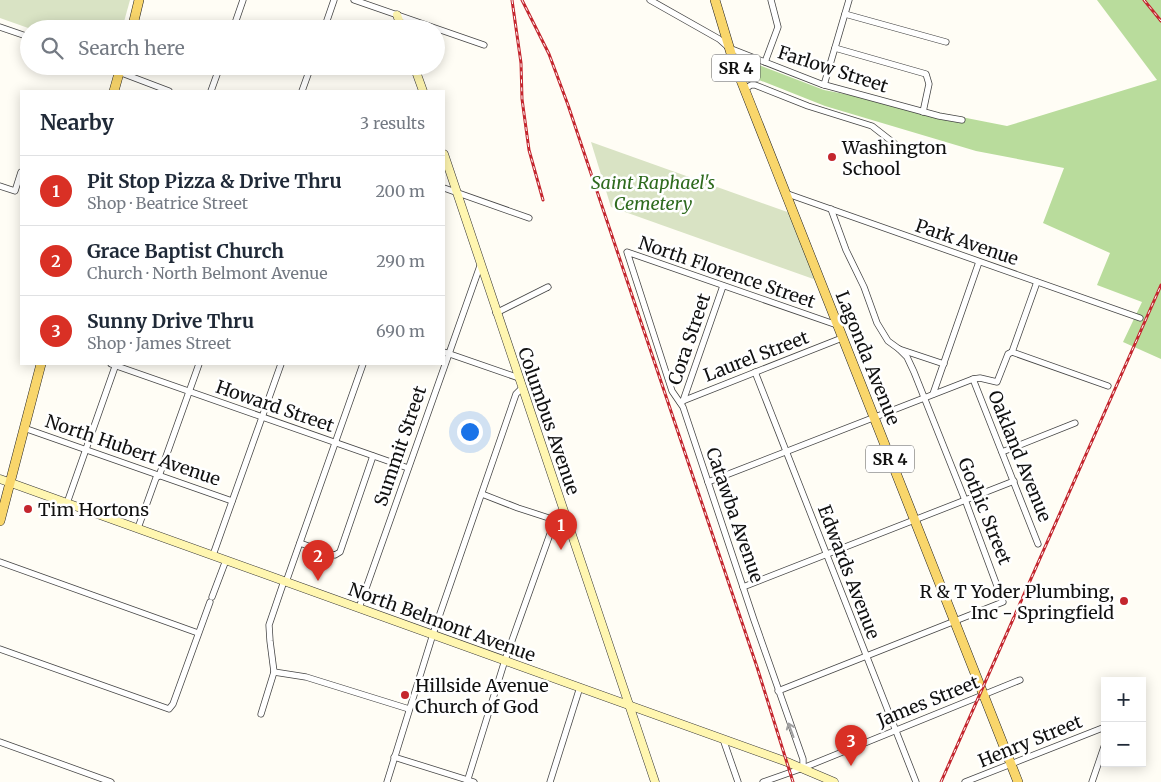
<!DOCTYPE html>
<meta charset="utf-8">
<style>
body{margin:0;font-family:Merriweather,serif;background:#f2f2f3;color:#1f2937}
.controls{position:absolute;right:15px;bottom:15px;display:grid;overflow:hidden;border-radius:0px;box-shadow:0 2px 12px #0003}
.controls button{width:45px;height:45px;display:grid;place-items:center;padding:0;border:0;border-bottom:1px solid #e0e1e3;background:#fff;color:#1f2937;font:25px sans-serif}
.you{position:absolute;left:469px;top:431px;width:18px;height:18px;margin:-12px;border:4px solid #fff;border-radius:50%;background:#1a73e8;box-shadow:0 0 0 8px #1a73e833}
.badge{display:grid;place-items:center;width:32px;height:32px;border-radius:50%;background:#d93025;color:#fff;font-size:16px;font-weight:700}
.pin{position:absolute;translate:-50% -41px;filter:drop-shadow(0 1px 2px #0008)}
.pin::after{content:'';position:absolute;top:26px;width:18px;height:15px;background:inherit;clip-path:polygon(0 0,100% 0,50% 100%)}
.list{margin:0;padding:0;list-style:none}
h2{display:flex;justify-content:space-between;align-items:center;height:65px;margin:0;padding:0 20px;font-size:21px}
h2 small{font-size:16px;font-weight:400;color:#747a83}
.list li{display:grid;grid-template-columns:32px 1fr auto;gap:15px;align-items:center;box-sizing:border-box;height:70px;padding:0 20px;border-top:1px solid #e0e1e3}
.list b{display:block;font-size:19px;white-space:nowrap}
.list p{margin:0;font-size:16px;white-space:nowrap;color:#747a83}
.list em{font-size:16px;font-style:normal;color:#747a83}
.icon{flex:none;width:28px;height:28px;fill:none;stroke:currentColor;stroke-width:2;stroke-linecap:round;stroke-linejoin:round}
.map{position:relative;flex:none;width:1161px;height:782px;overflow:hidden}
.search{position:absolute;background:#fff;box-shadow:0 2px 12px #0003;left:20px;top:20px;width:425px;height:55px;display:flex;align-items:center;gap:12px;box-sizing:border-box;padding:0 18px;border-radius:28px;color:#747a83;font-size:19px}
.panel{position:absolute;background:#fff;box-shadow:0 2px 12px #0003;left:20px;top:90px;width:425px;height:275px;border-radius:0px}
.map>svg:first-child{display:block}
.forest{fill:#b9dc9c}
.cemetery{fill:#d9e3c4}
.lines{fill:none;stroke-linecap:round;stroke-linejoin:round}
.street-casing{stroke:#444;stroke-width:7}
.secondary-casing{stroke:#333;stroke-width:9}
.primary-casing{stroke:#222;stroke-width:10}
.street{stroke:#fff;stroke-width:5.5}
.secondary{stroke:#fff6b0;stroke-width:8}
.primary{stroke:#f9d66b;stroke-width:9}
.rail-casing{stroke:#c4262e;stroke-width:3}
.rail{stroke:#fff;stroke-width:1;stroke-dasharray:4;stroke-linecap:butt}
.oneway{stroke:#a0a0a0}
.poi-dot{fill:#c4262e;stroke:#fff;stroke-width:2}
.labels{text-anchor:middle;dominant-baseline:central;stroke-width:5;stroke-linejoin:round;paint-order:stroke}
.shield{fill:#fff;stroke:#585858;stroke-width:1}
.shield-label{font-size:16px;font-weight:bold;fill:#111}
.street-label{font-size:18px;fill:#111;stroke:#fff}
.poi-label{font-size:18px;fill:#111;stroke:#fff;text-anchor:start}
.park-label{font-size:18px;font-style:italic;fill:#2f6b1f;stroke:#fff}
</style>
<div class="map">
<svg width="1161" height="782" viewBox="0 0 1161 782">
<rect width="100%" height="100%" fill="#fffdf5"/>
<polygon class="forest" points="1097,0 1161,0 1161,359 1123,342 1142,302 1097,285 1110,253 1043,223 1064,168 976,151 825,106 744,74 746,60 824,90 1007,126 1157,80"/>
<g class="cemetery">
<polygon points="0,0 130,0 122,29 31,29 0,18"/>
<polygon points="591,142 793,214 819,281 611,207"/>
</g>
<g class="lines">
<defs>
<g id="street">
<polyline points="354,0 484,45"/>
<polyline points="650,0 719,39 729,48 821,84 939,116 962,120"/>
<polyline points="845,14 946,42"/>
<polyline points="0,27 29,37"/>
<polyline points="233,29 243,0"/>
<polyline points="324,29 334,0"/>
<polyline points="835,48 926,74 929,84 923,112"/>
<polyline points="765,62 778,27 771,0"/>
<polyline points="119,72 169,91"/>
<polyline points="824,85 849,0"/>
<polyline points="745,89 751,85 755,85 808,106 872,126 904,151"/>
<polyline points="211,91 220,66"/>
<polyline points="302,91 311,66"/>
<polyline points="0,186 15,191 21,172"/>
<polyline points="444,188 529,218"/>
<polyline points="785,193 1140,318"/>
<polyline points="831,209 846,250 864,287 877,323 888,341 899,349 944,364"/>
<polyline points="496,313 548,287"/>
<polyline points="444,352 519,378"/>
<polyline points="1012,352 1108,386"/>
<polyline points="1012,352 1037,282"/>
<polyline points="111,364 408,468"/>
<polyline points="755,372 916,782"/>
<polyline points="973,379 1038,544"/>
<polyline points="933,394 979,262"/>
<polyline points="683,401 723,286"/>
<polyline points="680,402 842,338"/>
<polyline points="24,428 232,501"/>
<polyline points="1002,452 1075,423"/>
<polyline points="708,482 973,379 980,378 997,382 1008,354 1012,352"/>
<polyline points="482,494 518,508 555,520"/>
<polyline points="67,503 116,364"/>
<polyline points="138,528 156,478 159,476 199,364"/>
<polyline points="300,543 330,554 335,555 340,552 373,456"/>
<polyline points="213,555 281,364"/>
<polyline points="0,562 198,633"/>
<polyline points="286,582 363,364"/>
<polyline points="743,587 1014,481"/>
<polyline points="212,597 226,560"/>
<polyline points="359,608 480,266"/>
<polyline points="0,649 169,709 173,704 210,602"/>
<polyline points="274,672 306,677 409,709"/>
<polyline points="778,691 1003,602 967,505 914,372 907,357 899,349"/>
<polyline points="261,714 274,672 270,641 269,625 284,581"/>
<polyline points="723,739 738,782"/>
<polyline points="0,742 111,782"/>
<polyline points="394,757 474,782"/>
<polyline points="803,768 803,759 754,620 683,407 672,391 627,252 837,325"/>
<polyline points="387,782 433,634 516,394 522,388"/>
<polyline points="467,782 505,660 555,520 564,512"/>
<polyline points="550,782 580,687"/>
<polyline points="763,782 803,768 1020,680"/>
<polyline points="965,782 1105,727"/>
<polyline points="1092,782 1105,744"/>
</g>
<g id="secondary">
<polyline points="397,15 402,29"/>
<polyline points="414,66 423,91"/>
<polyline points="444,154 655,782"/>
<polyline points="0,479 787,762 834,782"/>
</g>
<g id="primary">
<polyline points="715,0 733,60 1018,782"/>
<polyline points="132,29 139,0"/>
<polyline points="114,91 121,66"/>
<polyline points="0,521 41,364"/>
</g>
</defs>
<use href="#street" class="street-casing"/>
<use href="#secondary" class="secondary-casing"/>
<use href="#primary" class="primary-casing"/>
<use href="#street" class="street"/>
<use href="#secondary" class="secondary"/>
<use href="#primary" class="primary"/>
<defs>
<g id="rail">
<polyline points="512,0 521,63 522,99 529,150 543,200"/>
<polyline points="522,0 549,54 568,105 757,667 793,782"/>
<polyline points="1144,0 1161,21"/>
<polyline points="941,782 1161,285"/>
</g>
</defs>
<use href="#rail" class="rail-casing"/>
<use href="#rail" class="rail"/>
</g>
<defs><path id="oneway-shaft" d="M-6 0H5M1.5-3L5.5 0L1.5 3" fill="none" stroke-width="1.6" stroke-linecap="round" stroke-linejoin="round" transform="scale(1.25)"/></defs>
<use class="oneway" href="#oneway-shaft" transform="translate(791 730) rotate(-110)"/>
<g class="poi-dot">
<circle cx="832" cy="157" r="5"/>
<circle cx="28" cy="509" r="5"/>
<circle cx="1124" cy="601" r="5"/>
<circle cx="405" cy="695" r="5"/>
</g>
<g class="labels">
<g class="shield">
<rect x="712" y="54.5" width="48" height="27" rx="4"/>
<rect x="866" y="445.5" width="48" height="27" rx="4"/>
</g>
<g class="shield-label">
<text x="736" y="68">SR 4</text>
<text x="890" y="459">SR 4</text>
</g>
<g class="street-label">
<text transform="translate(833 69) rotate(18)">Farlow Street</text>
<text transform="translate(967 242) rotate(19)">Park Avenue</text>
<text transform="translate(727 272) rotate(19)">North Florence Street</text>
<text transform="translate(689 339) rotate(-71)">Cora Street</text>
<text transform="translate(756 356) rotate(-21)">Laurel Street</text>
<text transform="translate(868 358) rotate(68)">Lagonda Avenue</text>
<text transform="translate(275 406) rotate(19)">Howard Street</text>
<text transform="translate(549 421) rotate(71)">Columbus Avenue</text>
<text transform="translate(400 446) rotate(-71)">Summit Street</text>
<text transform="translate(133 450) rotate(19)">North Hubert Avenue</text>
<text transform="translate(1020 456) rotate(68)">Oakland Avenue</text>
<text transform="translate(985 511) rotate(68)">Gothic Street</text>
<text transform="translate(735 515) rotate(71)">Catawba Avenue</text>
<text transform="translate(849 572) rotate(69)">Edwards Avenue</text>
<text transform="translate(442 622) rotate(20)">North Belmont Avenue</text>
<text transform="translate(928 701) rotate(-22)">James Street</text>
<text transform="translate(1030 741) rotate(-22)">Henry Street</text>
</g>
<g class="poi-label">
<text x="842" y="147">Washington<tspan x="842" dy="21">School</tspan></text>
<text x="38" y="509">Tim Hortons</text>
<text x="1114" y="591" text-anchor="end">R &amp; T Yoder Plumbing,<tspan x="1114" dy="21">Inc - Springfield</tspan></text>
<text x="415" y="685">Hillside Avenue<tspan x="415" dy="21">Church of God</tspan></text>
</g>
<g class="park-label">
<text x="653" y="182">Saint Raphael's<tspan x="653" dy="21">Cemetery</tspan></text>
</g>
</g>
</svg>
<div class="controls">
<button>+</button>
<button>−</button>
</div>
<div class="you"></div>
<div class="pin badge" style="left:561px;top:550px">1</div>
<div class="pin badge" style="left:318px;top:581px">2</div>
<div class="pin badge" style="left:851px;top:766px">3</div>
<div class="search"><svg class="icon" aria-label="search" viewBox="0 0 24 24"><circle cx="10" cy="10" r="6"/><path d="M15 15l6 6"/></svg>Search here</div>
<section class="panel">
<h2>Nearby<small>3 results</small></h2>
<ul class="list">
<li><span class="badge">1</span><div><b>Pit Stop Pizza &amp; Drive Thru</b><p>Shop · Beatrice Street</p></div><em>200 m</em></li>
<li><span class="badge">2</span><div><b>Grace Baptist Church</b><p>Church · North Belmont Avenue</p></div><em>290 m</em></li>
<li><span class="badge">3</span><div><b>Sunny Drive Thru</b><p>Shop · James Street</p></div><em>690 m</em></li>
</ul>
</section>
</div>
